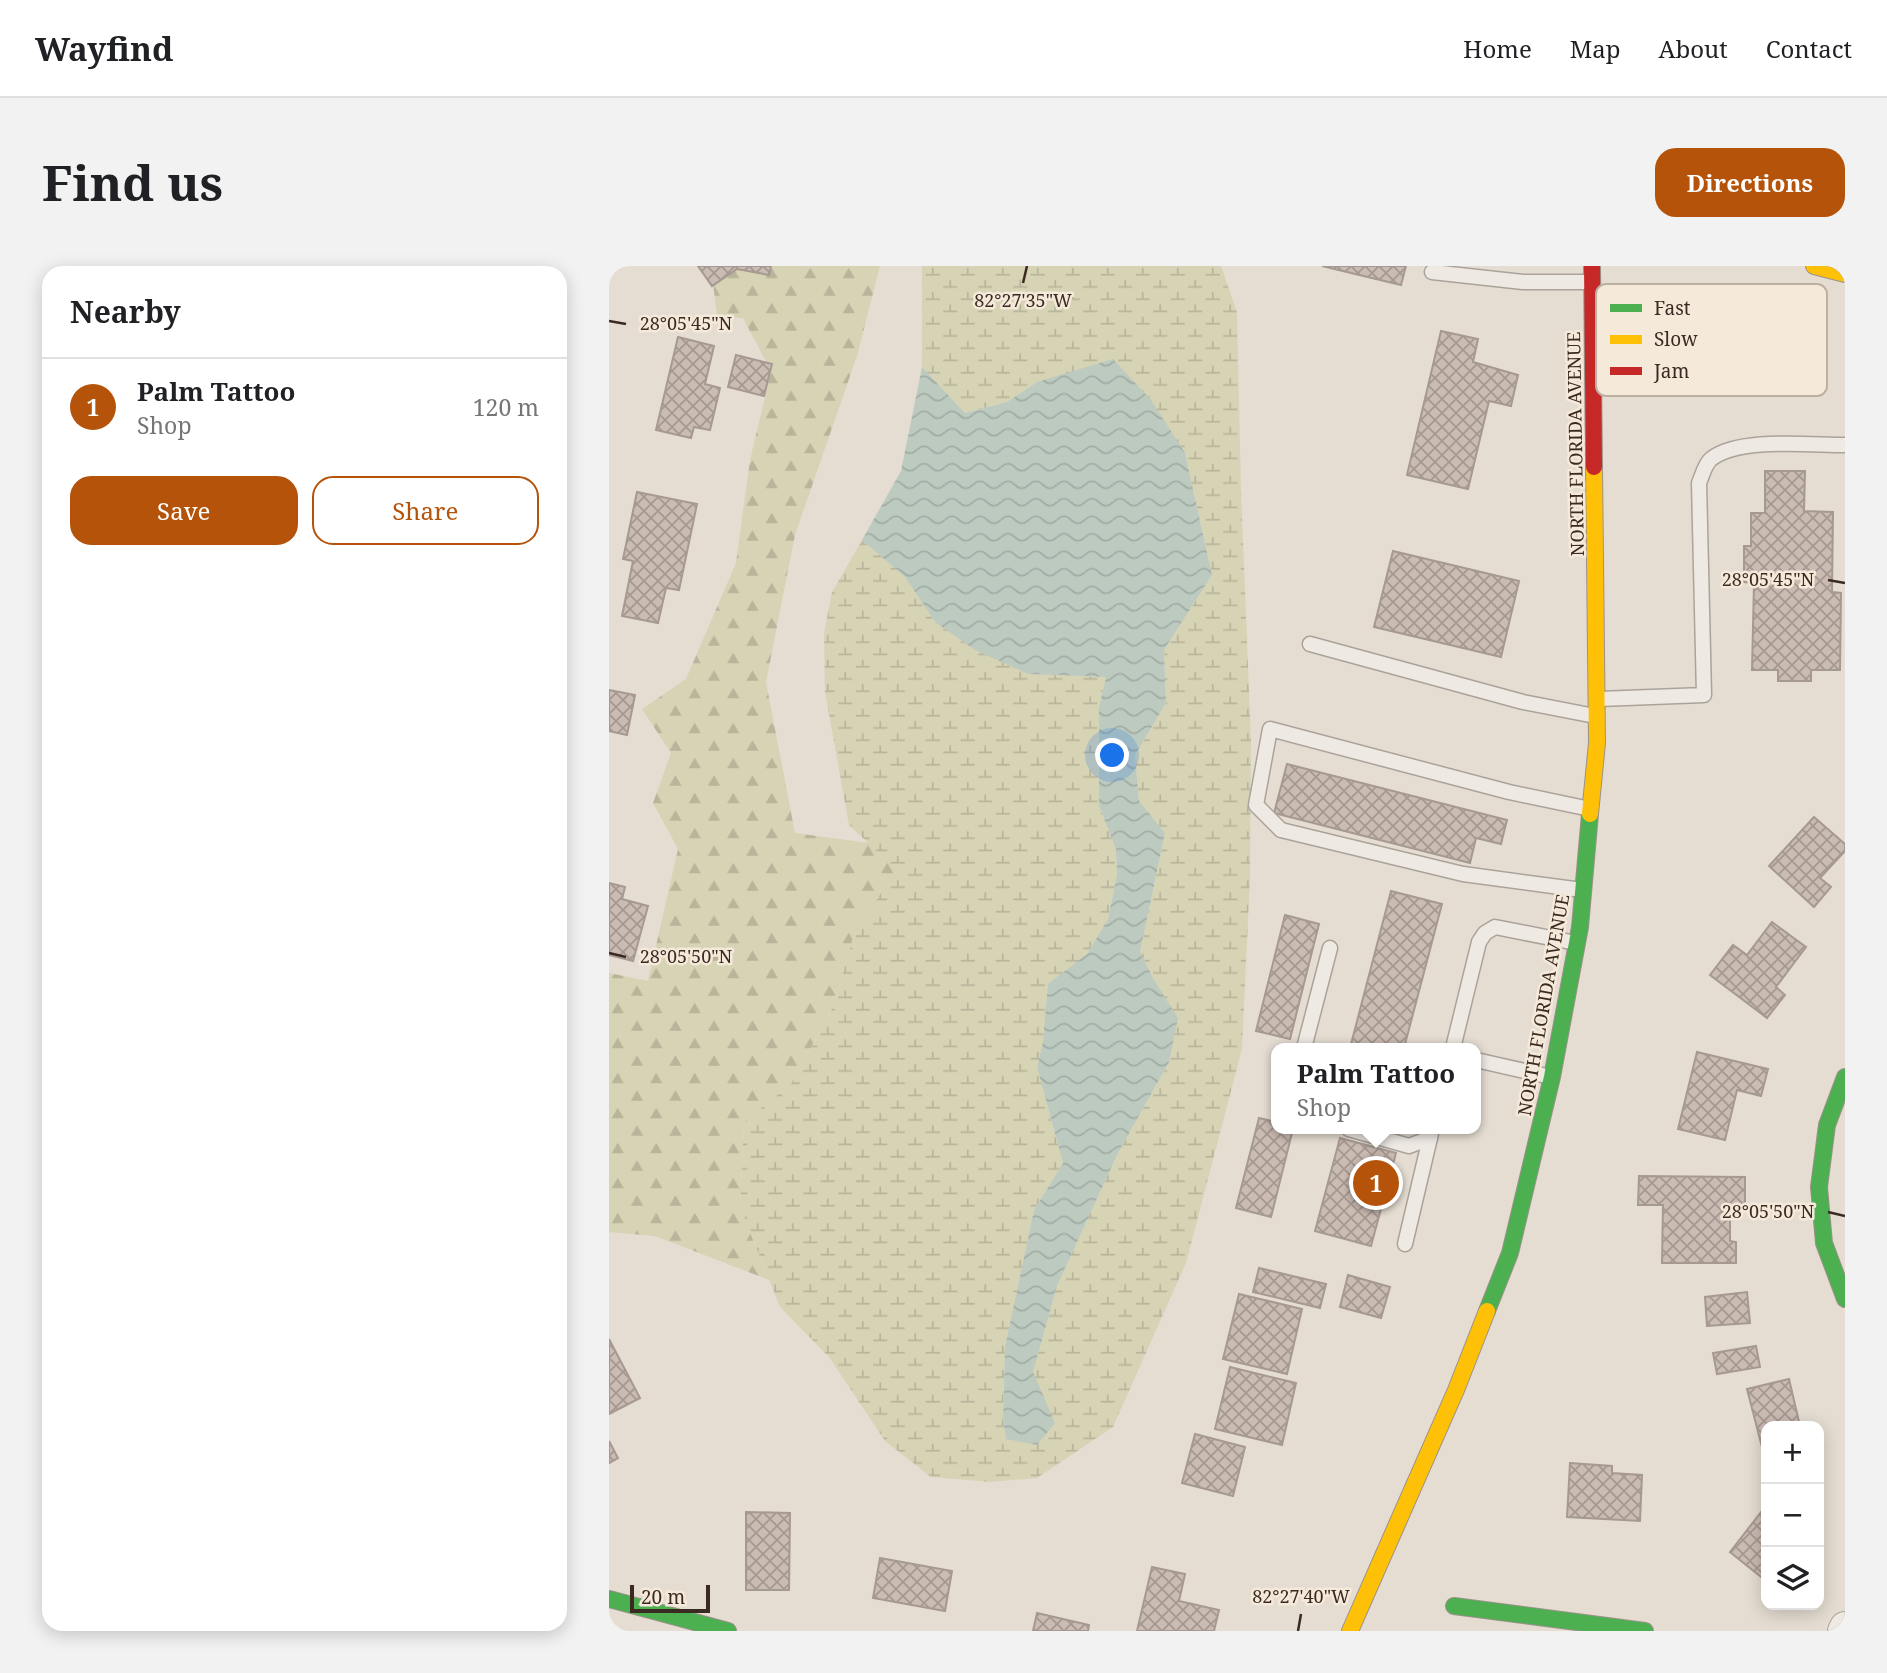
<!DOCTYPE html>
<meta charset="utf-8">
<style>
body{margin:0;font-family:"Noto Serif",serif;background:#f2f2f2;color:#202124}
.controls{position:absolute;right:21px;bottom:21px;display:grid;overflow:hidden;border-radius:14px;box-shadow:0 4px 18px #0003}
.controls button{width:63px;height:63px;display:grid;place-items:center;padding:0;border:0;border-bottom:2px solid #e0e0e0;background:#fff;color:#202124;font:35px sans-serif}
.scale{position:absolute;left:21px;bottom:18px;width:80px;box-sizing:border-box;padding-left:7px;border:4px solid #3b2a22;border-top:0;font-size:19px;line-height:24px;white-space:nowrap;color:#3b2a22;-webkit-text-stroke:5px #f5e9da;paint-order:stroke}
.you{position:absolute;left:504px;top:490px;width:24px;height:24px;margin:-18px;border:5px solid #fff;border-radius:50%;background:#1a73e8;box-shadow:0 0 0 10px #1a73e833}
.badge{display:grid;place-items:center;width:46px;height:46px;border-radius:50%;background:#b45309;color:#fff;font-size:23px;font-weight:700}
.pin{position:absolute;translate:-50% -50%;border:4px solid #fff;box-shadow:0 2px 7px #0006}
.popup{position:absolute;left:662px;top:777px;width:210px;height:91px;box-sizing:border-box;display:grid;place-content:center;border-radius:14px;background:#fff;filter:drop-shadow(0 2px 5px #0005);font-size:23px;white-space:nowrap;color:#757577}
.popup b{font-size:26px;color:#202124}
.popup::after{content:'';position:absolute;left:50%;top:100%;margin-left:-14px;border:14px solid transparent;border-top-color:#fff}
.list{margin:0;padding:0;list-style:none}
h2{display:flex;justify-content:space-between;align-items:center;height:91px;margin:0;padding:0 28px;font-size:30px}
h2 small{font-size:23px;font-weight:400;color:#757577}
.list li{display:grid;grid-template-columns:46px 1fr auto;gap:21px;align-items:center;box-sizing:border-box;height:98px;padding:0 28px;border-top:2px solid #e0e0e0}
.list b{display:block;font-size:26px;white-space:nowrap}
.list p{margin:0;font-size:23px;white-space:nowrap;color:#757577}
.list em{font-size:23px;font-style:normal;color:#757577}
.actions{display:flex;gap:14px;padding:21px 28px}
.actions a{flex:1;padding:16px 0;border:2px solid #b45309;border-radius:21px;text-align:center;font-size:24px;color:#b45309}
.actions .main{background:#b45309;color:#fff}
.icon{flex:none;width:38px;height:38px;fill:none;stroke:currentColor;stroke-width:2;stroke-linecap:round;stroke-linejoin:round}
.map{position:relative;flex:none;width:1236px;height:1365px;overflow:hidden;border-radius:21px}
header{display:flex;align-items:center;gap:42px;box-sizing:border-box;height:98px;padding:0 35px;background:#fff;border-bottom:2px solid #e0e0e0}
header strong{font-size:33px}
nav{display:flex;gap:38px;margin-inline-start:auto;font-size:24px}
.intro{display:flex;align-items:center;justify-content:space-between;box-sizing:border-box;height:168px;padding:0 42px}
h1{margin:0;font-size:49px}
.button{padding:18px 32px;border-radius:21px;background:#b45309;color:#fff;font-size:24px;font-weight:700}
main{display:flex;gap:42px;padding:0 42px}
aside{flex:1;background:#fff;border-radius:21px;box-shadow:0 4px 18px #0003}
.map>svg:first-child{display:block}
.forest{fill:url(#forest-firs)}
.wetland{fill:url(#wetland-marsh)}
.water{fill:url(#water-waves)}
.building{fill:url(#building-cross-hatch);stroke:#a69991;stroke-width:2}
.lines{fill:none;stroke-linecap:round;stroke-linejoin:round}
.lane-casing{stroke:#aba39a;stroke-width:17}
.street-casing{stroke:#aba39a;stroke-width:32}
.fast-casing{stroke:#9b928a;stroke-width:18}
.slow-casing{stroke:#9b928a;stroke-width:18}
.jam-casing{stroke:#9b928a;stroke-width:18}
.lane{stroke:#eee9e3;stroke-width:14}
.street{stroke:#eee9e3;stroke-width:30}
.fast{stroke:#4caf50;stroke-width:16}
.slow{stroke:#ffc107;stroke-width:16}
.jam{stroke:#c62828;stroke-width:16}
.ticks{fill:none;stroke:#3b2a22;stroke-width:2.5}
.labels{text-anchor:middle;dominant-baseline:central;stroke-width:5;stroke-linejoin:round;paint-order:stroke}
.street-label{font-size:18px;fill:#3b2a22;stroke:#f5e9da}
.key{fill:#f5e9da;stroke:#bdb0a3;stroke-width:2}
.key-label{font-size:19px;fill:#3b2a22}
.ticks-label{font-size:18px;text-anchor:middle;fill:#3b2a22;stroke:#f5e9da;stroke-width:5;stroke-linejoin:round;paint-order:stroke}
</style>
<header>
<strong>Wayfind</strong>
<nav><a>Home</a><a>Map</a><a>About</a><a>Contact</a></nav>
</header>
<div class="intro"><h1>Find us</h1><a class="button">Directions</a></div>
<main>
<aside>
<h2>Nearby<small></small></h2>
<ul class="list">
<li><span class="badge">1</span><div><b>Palm Tattoo</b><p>Shop</p></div><em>120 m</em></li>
</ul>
<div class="actions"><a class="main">Save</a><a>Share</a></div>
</aside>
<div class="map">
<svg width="1236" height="1365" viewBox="0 0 1236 1365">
<defs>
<pattern id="forest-firs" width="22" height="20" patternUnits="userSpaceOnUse" patternTransform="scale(1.75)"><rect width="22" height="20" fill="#d7d3b5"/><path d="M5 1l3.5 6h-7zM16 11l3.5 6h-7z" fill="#b9b59b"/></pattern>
<pattern id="wetland-marsh" width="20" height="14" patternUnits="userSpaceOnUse" patternTransform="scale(1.75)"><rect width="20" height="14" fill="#d7d3b5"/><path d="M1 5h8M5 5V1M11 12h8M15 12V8" fill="none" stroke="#b9b59b"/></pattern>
<pattern id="water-waves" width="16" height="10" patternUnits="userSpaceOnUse" patternTransform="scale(1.75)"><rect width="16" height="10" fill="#bccac0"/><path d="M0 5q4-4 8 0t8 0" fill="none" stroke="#a2aea5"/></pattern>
<pattern id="building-cross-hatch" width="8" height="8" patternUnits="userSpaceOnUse" patternTransform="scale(1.75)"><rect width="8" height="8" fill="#cabbb3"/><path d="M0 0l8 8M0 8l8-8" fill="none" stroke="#a59891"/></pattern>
</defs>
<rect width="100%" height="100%" fill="#e5ddd2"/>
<polygon class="forest" points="102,0 271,0 248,90 186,269 157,416 186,567 260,577 288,603 244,672 224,741 182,818 135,856 131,941 160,1014 46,970 0,966 0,707 39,715 69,583 44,537 62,487 33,443 77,413 127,297 141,194 162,105 134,52 108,51"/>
<polygon class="wetland" points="313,0 612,0 628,46 632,226 642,473 641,612 633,783 577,997 504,1161 428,1212 381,1216 322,1211 276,1175 220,1091 171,1041 131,941 135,856 182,818 224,741 244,672 287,603 240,559 216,426 215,368 223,326 253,274 296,311 326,356 419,408 497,411 490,443 490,540 507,583 508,609 499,653 478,688 439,719 434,776 428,801 454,897 425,944 396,1081 394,1152 397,1172 424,1106 448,1020 508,889 560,796 545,714 531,686 556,567 530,535 526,489 557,437 555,384 603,309 576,187 428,116 398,136 356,147 313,101"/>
<polygon class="water" points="504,93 542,134 576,187 603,309 555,384 557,437 526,489 530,535 556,567 531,686 545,714 569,752 560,796 508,889 448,1020 424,1106 446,1157 428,1179 397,1173 394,1152 396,1081 425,944 454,897 428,801 434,776 439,718 478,688 499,653 508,609 507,583 490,540 490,442 497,411 419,408 366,384 326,356 296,311 253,274 292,205 313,101 356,147 398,136 428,116"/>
<g class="building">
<polygon points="89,0 162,0 160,9 128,3 103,20"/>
<polygon points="713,0 797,0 792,19"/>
<polygon points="832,65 869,73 864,96 909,109 902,140 880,135 859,223 798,209"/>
<polygon points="69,71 105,80 96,118 111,122 101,164 85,161 82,172 47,164"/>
<polygon points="127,89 163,98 155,130 119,121"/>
<polygon points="1156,205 1196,205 1195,245 1224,246 1223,326 1232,327 1231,404 1202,404 1202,415 1169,415 1169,404 1143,404 1145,317 1135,316 1135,280 1142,280 1142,247 1156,247"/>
<polygon points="28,226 88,238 70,324 57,322 49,357 13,350 24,295 14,293"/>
<polygon points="784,285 910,315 892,391 765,361"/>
<polygon points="0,424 26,429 18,469 0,465"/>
<polygon points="678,498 898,554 892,578 867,572 861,597 665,547"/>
<polygon points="1205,551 1236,578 1236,585 1211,612 1222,621 1205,641 1160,600"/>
<polygon points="0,617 16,621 13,633 39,640 24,695 0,689"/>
<polygon points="782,625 833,638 795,782 741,782"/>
<polygon points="676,649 710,658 681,773 647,765"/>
<polygon points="1163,656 1197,681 1167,721 1176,729 1158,752 1101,709 1124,679 1138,689"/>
<polygon points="1088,786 1159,803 1152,830 1128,824 1116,874 1069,863"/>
<polygon points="650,852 667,856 667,863 684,863 662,951 627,942"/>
<polygon points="731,872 787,887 762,980 706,965"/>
<polygon points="1030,910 1136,911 1136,945 1121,945 1121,975 1127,976 1127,997 1053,997 1054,939 1029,939"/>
<polygon points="650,1002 717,1018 711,1042 644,1026"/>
<polygon points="739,1009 781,1021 772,1052 731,1041"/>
<polygon points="1138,1026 1141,1057 1098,1060 1096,1031"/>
<polygon points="630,1028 693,1043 678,1108 614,1093"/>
<polygon points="0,1073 31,1132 0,1148"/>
<polygon points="1147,1080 1151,1101 1108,1108 1104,1087"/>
<polygon points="621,1101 687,1117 673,1179 606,1163"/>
<polygon points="1180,1113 1191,1160 1157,1160 1157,1184 1154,1185 1138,1123"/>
<polygon points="586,1168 636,1181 624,1230 573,1217"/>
<polygon points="0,1175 9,1192 0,1197"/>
<polygon points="961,1197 1003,1200 1003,1207 1033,1209 1031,1255 958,1251"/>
<polygon points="1156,1241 1157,1243 1157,1315 1121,1286"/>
<polygon points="137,1246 181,1247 180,1324 137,1324"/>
<polygon points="271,1292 343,1305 336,1345 264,1332"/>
<polygon points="543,1301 576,1308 570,1335 610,1344 605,1365 528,1365"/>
<polygon points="428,1347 480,1359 479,1365 424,1365"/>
</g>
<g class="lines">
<defs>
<g id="lane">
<polyline points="823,6 914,16 982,16"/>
<polyline points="701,378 914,436 986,450"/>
<path d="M990,433L1095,429L1090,217C1093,210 1096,198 1102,193C1130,171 1200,179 1236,179"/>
<polyline points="973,624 854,608 672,564 647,539 661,463 900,526 981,543"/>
<polyline points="695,782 721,682"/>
<polyline points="844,782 870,676 876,667 886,661 967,677"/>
<polyline points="867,794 942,811"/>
<polyline points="740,863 800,880 821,872 822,867"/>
<polyline points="796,978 821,872"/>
</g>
<polyline id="street" points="1234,1365 1236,1361"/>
<g id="fast">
<polyline points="1236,811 1218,859 1210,921 1215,977 1236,1033"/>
<polyline points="878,1045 901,987 943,811 971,661 981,548"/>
<polyline points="0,1333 119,1365"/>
<polyline points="845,1340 1036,1365"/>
</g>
<g id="slow">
<polyline points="1205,0 1236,8"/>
<polyline points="981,548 988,477 985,201"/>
<polyline points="741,1365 847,1124 878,1045"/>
</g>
<polyline id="jam" points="983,0 985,201"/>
</defs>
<use href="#lane" class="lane-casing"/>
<use href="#street" class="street-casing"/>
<use href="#fast" class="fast-casing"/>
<use href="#slow" class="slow-casing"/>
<use href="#jam" class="jam-casing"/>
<use href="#lane" class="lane"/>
<use href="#street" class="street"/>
<use href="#fast" class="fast"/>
<use href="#slow" class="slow"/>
<use href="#jam" class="jam"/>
</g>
<path class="ticks" d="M414,17L418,0M0,55L17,58M1219,314L1236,317M0,687L17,691M1219,946L1236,950M689,1365L692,1348"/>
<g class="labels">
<g class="street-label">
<text transform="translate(966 178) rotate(-91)">NORTH FLORIDA AVENUE</text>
<text transform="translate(934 739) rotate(-80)">NORTH FLORIDA AVENUE</text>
</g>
</g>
<rect x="987" y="18" width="231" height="112" rx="10" class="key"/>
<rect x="1001" y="38" width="32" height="8" fill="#4caf50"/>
<rect x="1001" y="69" width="32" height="9" fill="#ffc107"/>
<rect x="1001" y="101" width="32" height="8" fill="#c62828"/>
<g class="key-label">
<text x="1045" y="49">Fast</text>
<text x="1045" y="80">Slow</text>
<text x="1045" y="112">Jam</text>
</g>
<g class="ticks-label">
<text x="414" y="41">82°27'35"W</text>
<text x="77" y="64">28°05'45"N</text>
<text x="1159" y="320">28°05'45"N</text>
<text x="77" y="697">28°05'50"N</text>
<text x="1159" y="952">28°05'50"N</text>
<text x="692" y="1337">82°27'40"W</text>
</g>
</svg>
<div class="controls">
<button>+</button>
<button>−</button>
<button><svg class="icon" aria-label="layers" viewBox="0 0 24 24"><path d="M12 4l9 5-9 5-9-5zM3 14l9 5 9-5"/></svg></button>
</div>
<div class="scale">20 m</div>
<div class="you"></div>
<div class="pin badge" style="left:767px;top:917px">1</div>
<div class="popup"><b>Palm Tattoo</b>Shop</div>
</div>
</main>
